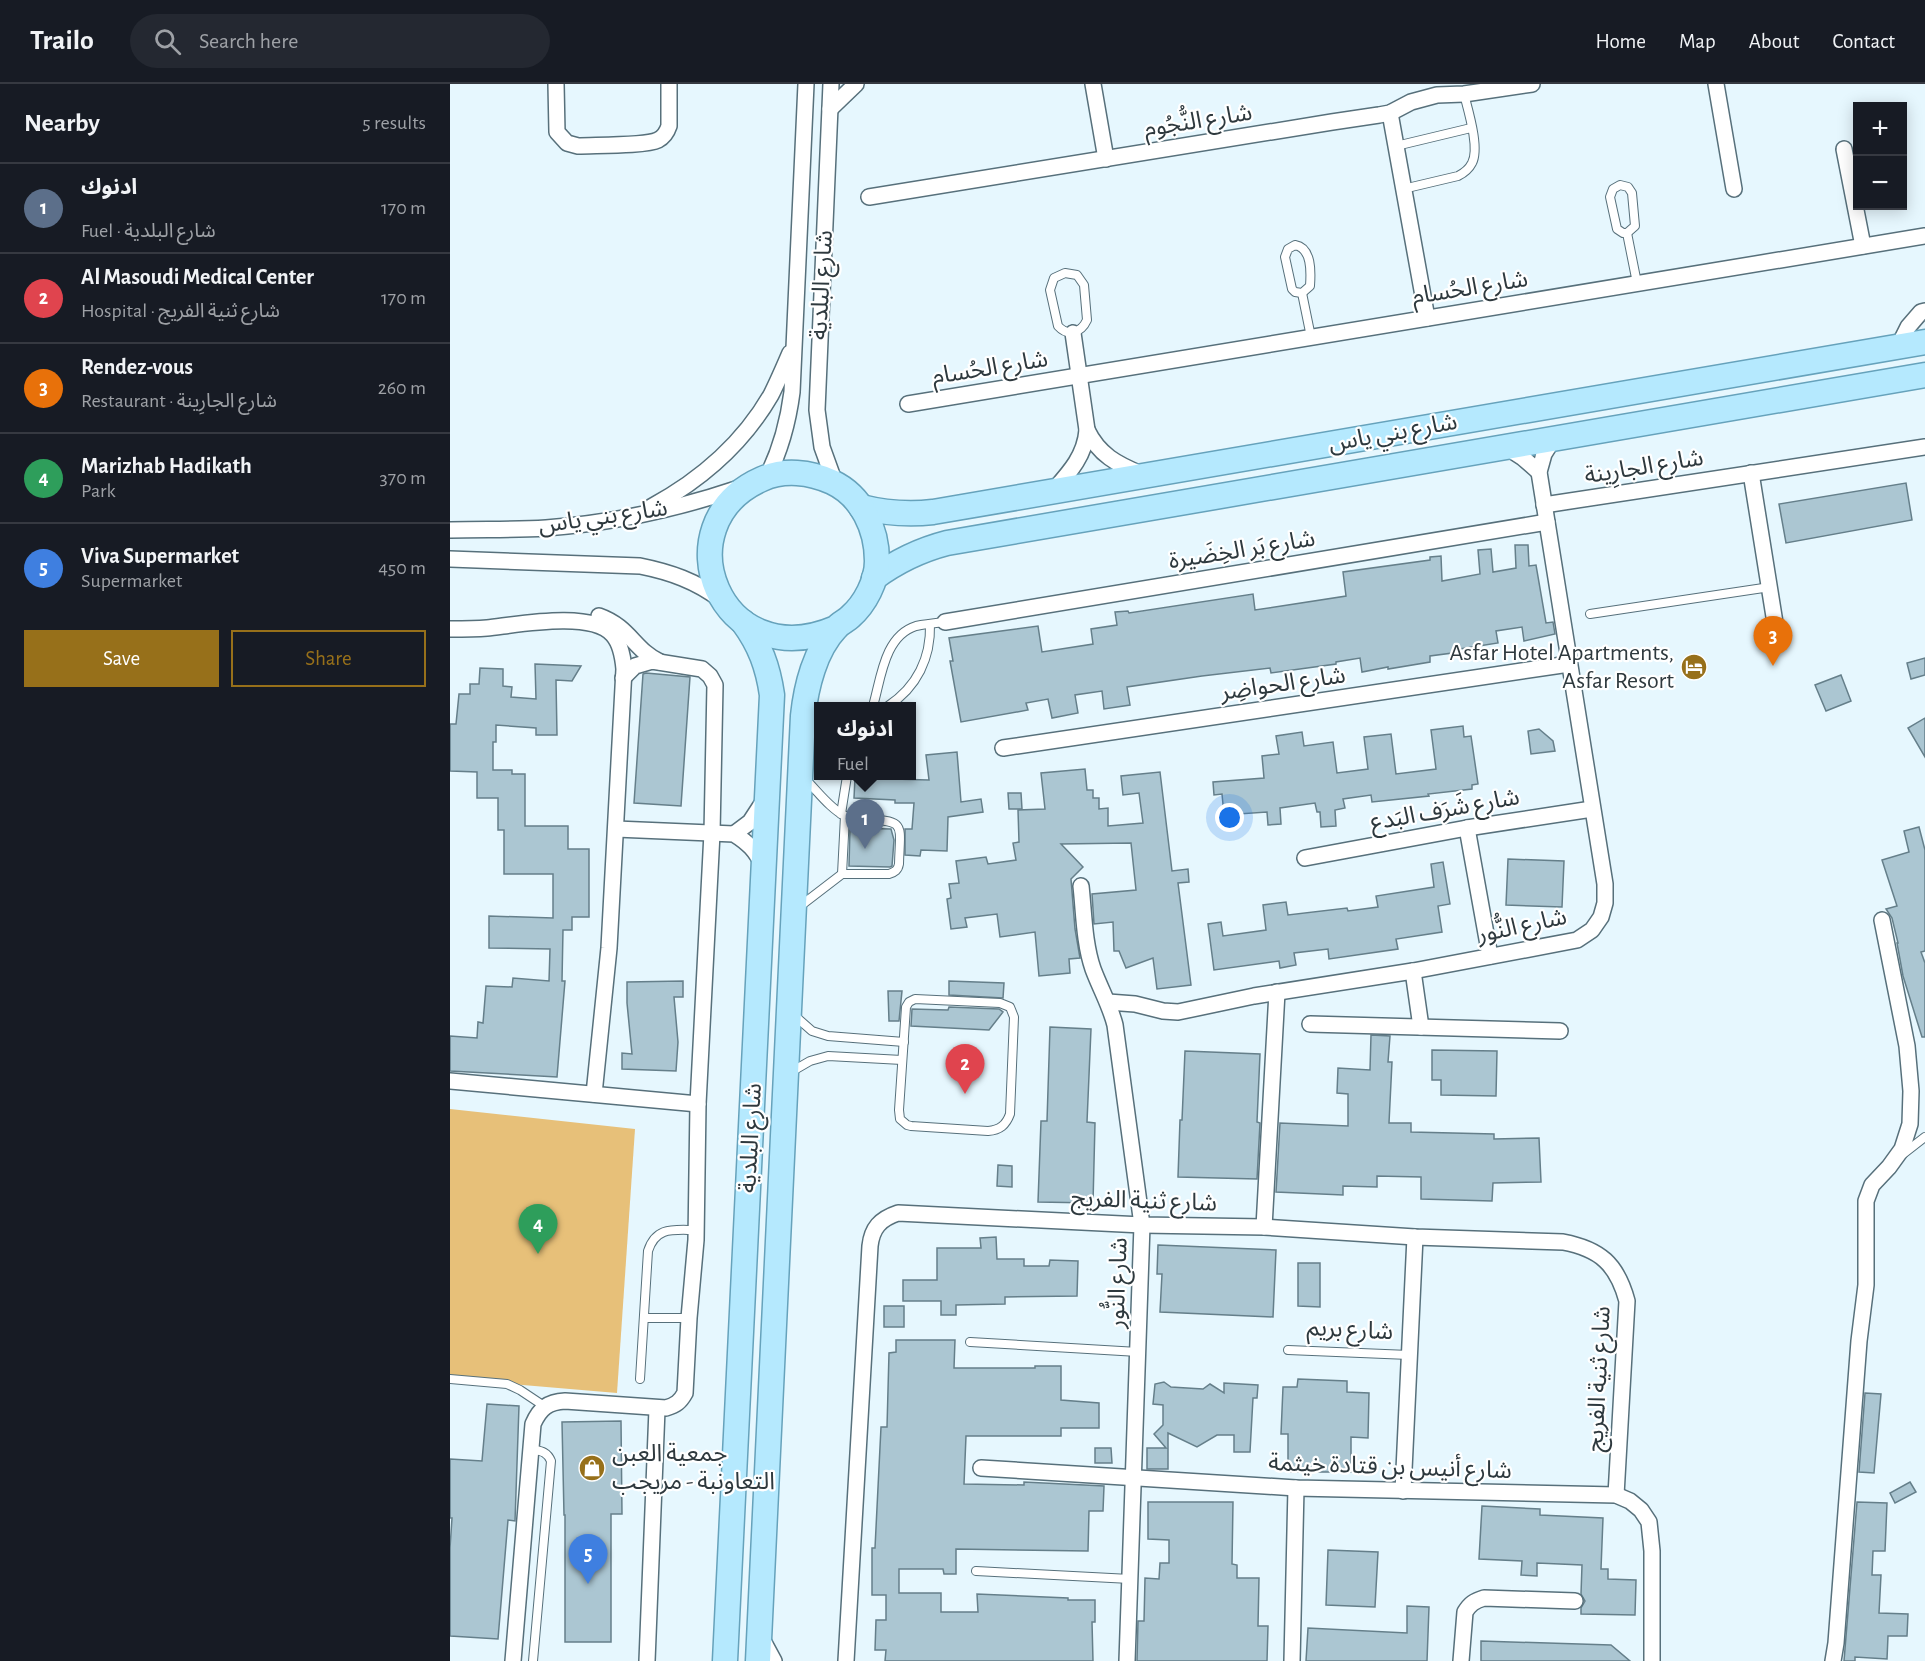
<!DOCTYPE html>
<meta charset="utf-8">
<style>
body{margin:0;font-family:"Alegreya Sans","Noto Sans Arabic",sans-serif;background:#242831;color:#f1f3f6}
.controls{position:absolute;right:18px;top:18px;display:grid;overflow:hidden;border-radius:0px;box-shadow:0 3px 15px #0003}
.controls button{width:54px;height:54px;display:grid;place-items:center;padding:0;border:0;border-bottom:2px solid #363941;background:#171b24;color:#f1f3f6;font:30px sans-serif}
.you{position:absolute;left:780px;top:734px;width:21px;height:21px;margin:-15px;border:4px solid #fff;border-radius:50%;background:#1a73e8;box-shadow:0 0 0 9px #1a73e833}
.badge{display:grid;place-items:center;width:39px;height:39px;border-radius:50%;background:#97701a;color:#fff;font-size:20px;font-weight:700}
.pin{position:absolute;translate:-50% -50px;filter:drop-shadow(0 2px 3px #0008)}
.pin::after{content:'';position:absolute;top:32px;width:21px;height:18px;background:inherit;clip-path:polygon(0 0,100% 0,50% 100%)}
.popup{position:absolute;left:364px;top:618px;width:102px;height:78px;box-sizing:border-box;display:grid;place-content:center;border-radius:0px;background:#171b24;filter:drop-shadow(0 2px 4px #0005);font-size:20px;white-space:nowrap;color:#9ea1a6}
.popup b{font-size:22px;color:#f1f3f6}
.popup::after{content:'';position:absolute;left:50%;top:100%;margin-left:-12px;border:12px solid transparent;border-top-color:#171b24}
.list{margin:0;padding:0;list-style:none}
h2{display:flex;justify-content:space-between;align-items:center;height:78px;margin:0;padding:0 24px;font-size:26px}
h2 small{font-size:20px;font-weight:400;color:#9ea1a6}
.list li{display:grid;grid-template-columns:39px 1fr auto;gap:18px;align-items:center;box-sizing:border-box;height:90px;padding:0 24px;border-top:2px solid #363941}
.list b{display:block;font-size:22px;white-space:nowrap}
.list p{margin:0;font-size:20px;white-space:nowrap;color:#9ea1a6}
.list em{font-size:20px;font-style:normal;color:#9ea1a6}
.actions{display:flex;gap:12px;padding:18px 24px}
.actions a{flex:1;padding:14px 0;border:2px solid #97701a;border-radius:0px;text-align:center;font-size:21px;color:#97701a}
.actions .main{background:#97701a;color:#fff}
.icon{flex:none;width:33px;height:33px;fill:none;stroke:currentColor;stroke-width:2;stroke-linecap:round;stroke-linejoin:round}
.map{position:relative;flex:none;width:1475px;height:1577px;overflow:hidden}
header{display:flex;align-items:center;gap:36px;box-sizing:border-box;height:84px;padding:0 30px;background:#171b24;border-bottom:2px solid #363941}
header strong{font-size:28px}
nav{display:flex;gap:33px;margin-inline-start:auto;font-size:21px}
.search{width:420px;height:54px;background:#242831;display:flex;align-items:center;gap:15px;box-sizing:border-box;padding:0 21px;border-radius:33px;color:#9ea1a6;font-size:22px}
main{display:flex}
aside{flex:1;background:#171b24}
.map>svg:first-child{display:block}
.green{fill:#e7c079}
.building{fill:#abc6d2;stroke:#657f8a;stroke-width:1.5}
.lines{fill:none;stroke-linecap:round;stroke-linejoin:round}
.lane-casing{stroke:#57707b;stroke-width:10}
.street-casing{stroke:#57707b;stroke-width:18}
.primary-casing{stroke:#66a2bb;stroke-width:27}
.lane{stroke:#fff;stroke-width:8}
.street{stroke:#fff;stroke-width:15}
.primary{stroke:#b5e9fe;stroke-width:24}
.labels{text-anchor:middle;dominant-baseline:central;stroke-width:4.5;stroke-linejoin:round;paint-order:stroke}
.street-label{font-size:24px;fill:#2e393e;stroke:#fff}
.poi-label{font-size:24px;fill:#2e393e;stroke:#fff;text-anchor:end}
</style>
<header>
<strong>Trailo</strong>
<div class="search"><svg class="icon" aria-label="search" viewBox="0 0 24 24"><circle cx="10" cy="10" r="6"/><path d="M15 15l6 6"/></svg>Search here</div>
<nav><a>Home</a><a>Map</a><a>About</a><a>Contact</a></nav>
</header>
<main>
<aside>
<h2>Nearby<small>5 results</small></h2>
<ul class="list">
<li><span class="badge" style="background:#5c6f8a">1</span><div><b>ادنوك</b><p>Fuel · شارع البلدية</p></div><em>170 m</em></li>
<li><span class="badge" style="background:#e0444e">2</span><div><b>Al Masoudi Medical Center</b><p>Hospital · شارع ثنية الفريج</p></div><em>170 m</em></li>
<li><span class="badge" style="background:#e8710a">3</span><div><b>Rendez-vous</b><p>Restaurant · شارع الجارِينة</p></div><em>260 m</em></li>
<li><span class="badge" style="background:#2e9e5b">4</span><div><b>Marizhab Hadikath</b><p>Park</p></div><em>370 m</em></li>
<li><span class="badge" style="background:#3f7fe0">5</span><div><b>Viva Supermarket</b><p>Supermarket</p></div><em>450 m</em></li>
</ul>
<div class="actions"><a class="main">Save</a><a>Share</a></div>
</aside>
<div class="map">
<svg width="1475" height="1577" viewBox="0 0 1475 1577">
<rect width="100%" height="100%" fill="#e6f7fe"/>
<polygon class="green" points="0,1025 185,1045 167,1309 0,1295"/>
<g class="building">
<polygon points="1456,399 1462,436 1336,459 1329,420"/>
<polygon points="1065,461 1078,461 1079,482 1086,481 1096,539 1103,538 1105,550 1074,557 1072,543 1046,547 1048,559 1010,565 1010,568 980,572 980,578 938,585 938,583 912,588 910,574 886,578 886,580 821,589 820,584 752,592 677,603 680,621 654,625 652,607 625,611 628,629 602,634 598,615 576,619 578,626 511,638 500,577 503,577 499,554 588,542 592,568 643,560 641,545 667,541 665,528 678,527 679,529 803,510 805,526 896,512 893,488 980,476 980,473 991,472 992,497 1030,490 1028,466 1041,465 1043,488 1066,484"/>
<polygon points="1475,574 1475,591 1461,595 1457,579"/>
<polygon points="85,580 131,582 122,597 106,596 107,651 86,651 86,644 46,641 46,658 43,658 43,686 62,686 62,690 75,690 75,742 118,742 118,765 139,765 139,833 122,833 122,846 113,846 112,897 115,897 107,993 0,987 0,952 27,954 28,938 33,939 36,902 62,903 63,894 99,897 100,865 39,864 39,832 103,834 103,790 54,790 54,746 48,746 48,714 27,714 27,688 0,687 0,640 6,640 9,610 20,610 20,600 29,600 30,584 53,585 53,602 62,603 61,613 86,615"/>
<polygon points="196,589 240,593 231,722 184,719 193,590"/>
<polygon points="1391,591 1401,617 1376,627 1365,601"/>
<polygon points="1475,634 1475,673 1458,644"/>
<polygon points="1013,642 1014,653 1021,652 1028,700 1022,701 1022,705 978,710 979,712 922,718 921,711 893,715 895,724 885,726 886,742 871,743 870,728 867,728 865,719 830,724 831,740 818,741 817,728 774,731 772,710 764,711 763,698 814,694 812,672 829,670 826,652 852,648 854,662 883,658 887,689 918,685 914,653 941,650 946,690 986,685 981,646"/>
<polygon points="1089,645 1103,657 1105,667 1081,670 1078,647"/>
<polygon points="507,668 511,718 531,715 533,728 498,733 497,767 471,766 470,772 455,771 455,745 462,745 464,719 445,719 445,716 404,714 405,694 479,696 476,671"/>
<polygon points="635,685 637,706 643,706 643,714 649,714 649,725 658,724 658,742 693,739 689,709 673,711 671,692 710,688 722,787 738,785 739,798 728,799 741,901 707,905 703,874 676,884 669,867 664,867 663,838 644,840 642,810 686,806 681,759 611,760 633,783 621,795 625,845 630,874 619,875 620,889 589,892 585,848 550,853 547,830 515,834 517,843 501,845 497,815 501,814 499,800 509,799 506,777 536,773 538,780 566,776 563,759 569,758 568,726 595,725 591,689"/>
<polygon points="558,709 571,709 572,725 559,725"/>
<polygon points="1469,743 1475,766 1475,867 1471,868 1475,879 1475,953 1472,953 1453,892 1447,859 1448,859 1442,834 1436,825 1447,822 1432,776 1459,768 1454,747"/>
<polygon points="400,744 441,745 444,756 442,782 440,783 399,782"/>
<polygon points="1058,775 1114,777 1112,823 1056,821"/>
<polygon points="993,778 1000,820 988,822 992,848 946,855 948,865 879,875 878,865 844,869 846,881 830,884 829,877 764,886 758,840 771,838 773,852 816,846 813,821 836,818 838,831 897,824 898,827 928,823 926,812 984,803 981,780"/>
<polygon points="233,897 233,913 224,913 228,958 226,987 172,985 172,969 182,970 177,919 177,898"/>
<polygon points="499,897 554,899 553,914 499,911"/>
<polygon points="438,907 452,907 449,937 439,937"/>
<polygon points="499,923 549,925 553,928 539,946 461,942 462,925 498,926"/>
<polygon points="600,943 641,945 637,1038 645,1039 643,1119 588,1118 591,1037 597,1037"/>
<polygon points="921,951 940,952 938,978 942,978 939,1039 961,1039 961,1048 1044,1050 1044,1055 1089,1054 1091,1098 1043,1099 1042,1117 971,1115 971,1093 927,1092 927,1103 893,1102 893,1111 826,1108 830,1039 898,1042 898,1010 887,1009 888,984 920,986"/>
<polygon points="982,966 1047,967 1046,1012 991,1011 991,996 982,996"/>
<polygon points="735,967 810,970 807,1038 810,1039 807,1095 728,1093 730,1036 732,1036"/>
<polygon points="548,1081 562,1082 562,1103 547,1102"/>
<polygon points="546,1153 547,1175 574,1175 574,1182 599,1182 600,1176 628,1177 627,1212 555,1213 555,1220 506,1221 506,1231 491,1231 491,1217 453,1217 453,1196 487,1196 487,1164 531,1164 530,1154"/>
<polygon points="708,1161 826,1166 823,1233 710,1228 712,1190 707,1190"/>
<polygon points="848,1179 870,1179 870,1223 848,1222"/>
<rect x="434" y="1222" width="20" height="21"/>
<polygon points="446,1256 505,1256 504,1284 585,1284 585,1282 611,1282 611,1316 649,1319 649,1344 611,1344 611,1352 516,1352 514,1400 574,1401 574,1398 654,1402 653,1427 639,1427 638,1467 506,1465 506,1490 494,1490 493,1485 449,1485 449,1509 491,1509 491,1528 528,1528 527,1510 618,1514 618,1516 645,1516 645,1538 642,1538 643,1577 435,1577 436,1566 425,1566 426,1536 436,1536 436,1511 422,1511 422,1464 425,1464 431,1343 437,1343 439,1269 446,1268"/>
<polygon points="848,1295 897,1297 897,1308 919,1309 918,1354 901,1353 901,1388 838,1388 838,1350 831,1350 833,1303 847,1303"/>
<polygon points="714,1298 721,1303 753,1305 760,1300 774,1309 774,1299 808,1301 807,1314 803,1314 800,1368 784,1368 784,1351 767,1351 747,1363 718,1349 718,1385 697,1385 697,1364 716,1364 704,1350 713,1341 713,1321 703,1320 705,1300"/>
<polygon points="1415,1309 1431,1310 1424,1389 1409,1388"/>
<polygon points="37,1320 69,1322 65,1437 58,1436 48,1555 0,1552 0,1464 2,1434 0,1434 0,1375 32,1377"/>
<polygon points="171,1337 172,1430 161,1430 161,1558 115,1558 115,1431 114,1431 112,1338"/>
<polygon points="645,1364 661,1364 662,1379 645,1379"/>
<polygon points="1460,1398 1466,1408 1445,1419 1440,1409"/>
<polygon points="698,1418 783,1418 782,1480 787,1481 787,1494 809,1494 808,1542 818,1542 817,1577 687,1577 688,1537 694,1537 695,1494 709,1495 710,1479 719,1479 719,1456 698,1455"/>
<polygon points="1407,1418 1437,1419 1435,1467 1423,1467 1422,1491 1431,1491 1429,1529 1458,1530 1457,1552 1438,1552 1437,1575 1405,1573 1405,1577 1394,1577"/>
<polygon points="1032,1422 1090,1425 1090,1431 1153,1434 1151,1485 1158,1485 1158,1495 1186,1496 1185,1531 1131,1530 1131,1524 1135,1517 1131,1510 1132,1481 1087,1479 1087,1492 1071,1491 1072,1477 1029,1475"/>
<polygon points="878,1466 928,1468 925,1523 876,1521"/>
<polygon points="957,1522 979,1523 977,1577 856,1577 858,1544 957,1549"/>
<polygon points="1031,1557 1161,1561 1180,1577 1031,1577"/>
</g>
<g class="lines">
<defs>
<g id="lane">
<polyline points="946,62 1021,44"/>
<polygon points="1170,101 1178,103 1182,109 1185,142 1177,149 1173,149 1167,145 1160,113 1163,105"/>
<path d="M953,105L1008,92C1014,89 1019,85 1022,79C1030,64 1018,26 1014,10"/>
<polyline points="1177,149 1187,199"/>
<path d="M845,161C862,164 861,188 860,202L852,209L845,208L842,205L835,173L838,165Z"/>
<path d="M615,189L627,191L634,201L637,236C631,249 618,253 608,242L600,206L604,194Z"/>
<polyline points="852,209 861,253"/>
<polyline points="1140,530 1320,503"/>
<path d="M423,622C431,595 434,552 466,542C476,540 486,539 495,538"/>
<path d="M438,622C467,603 481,574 480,540"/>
<polyline points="391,730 397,692"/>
<polyline points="392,790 395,732"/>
<path d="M349,823L392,790H439C445,788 448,786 449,780C450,739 457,737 413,735C407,735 401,735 395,732C379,724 367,706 354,694"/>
<path d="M465,915L550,919L560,923L564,933L560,1030C556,1041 550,1046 538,1047L461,1042L457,1041L450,1035L449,1026L456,923L459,918Z"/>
<polyline points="345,932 362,947 378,952 454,958"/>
<polyline points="341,988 360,977 378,972 452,976"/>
<polyline points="1453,1070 1475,1053"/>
<polyline points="194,1234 239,1234"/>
<polyline points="520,1258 688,1268"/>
<polyline points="838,1266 959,1271"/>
<polyline points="0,1295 57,1300 70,1306 94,1322"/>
<path d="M190,1295L198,1167C206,1142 224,1146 246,1146"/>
<path d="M81,1365C90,1367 97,1367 101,1377L83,1577"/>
<polyline points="526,1487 680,1495"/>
</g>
<g id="street">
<path d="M106,0L107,48L117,59L128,62C144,61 196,62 208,56C214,53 217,48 219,42V0"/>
<polyline points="381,0 367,326 372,363 385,399"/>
<polyline points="643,0 656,75"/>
<polyline points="1266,0 1284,105"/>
<polyline points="380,25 406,0"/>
<polyline points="940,29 977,234"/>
<polyline points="1394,65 1413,162"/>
<polyline points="419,113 882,38 929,31 940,29 961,18 987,11 1014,10 1082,0"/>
<polyline points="1448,263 1458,243 1471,228 1475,227"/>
<polyline points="458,320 1475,152"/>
<path d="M637,346C649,371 667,380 691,390"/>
<polyline points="1056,363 1073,374 1089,388"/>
<polyline points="1301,389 1326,545"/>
<path d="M317,393C331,365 338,339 342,308L356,0"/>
<path d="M603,407C619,389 635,372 637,346L623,249"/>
<polyline points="1094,421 1475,363"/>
<path d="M201,423C251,396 292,361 321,311C328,297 334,283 340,269"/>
<path d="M0,446C32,445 64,446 96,444C162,439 227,425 289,404"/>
<path d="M0,475L190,482C220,488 246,497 271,516"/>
<path d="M149,532C180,543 184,566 210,578"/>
<polyline points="495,538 1097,438"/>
<path d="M0,545C12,545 25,545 37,544C66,541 142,526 163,551C171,560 173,574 174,585L159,864L144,1010"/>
<polyline points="553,664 1119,580"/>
<polyline points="1017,744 1040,872"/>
<path d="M166,745L284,750C297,758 307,767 313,783"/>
<polyline points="284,750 300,738 315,715"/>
<polyline points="855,774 1017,744 1142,725"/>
<path d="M631,802C634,829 634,859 643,885C650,904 660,921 665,941L692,1141L677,1577"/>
<polyline points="963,887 971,943"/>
<polyline points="658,918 685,920 713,927 728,928 804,912 963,887 1127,856 1142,846 1151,833 1155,819 1155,800 1089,388 1094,370 1104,354"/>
<polyline points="860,940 1110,947"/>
<polyline points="0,997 248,1020"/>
<polyline points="814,1143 827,908"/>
<polyline points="531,1384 846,1404 1166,1411 1180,1417 1191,1426 1199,1438 1202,1467 1202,1577"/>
<polyline points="953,1407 965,1153"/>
<polyline points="311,1553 324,1577"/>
<path d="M63,1577L83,1340C90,1324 98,1318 115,1317L216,1324C226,1321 230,1318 235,1309L239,1234L246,1156L248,1020L262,749L265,601L260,592L252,585L202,577L185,582L173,594"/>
<polyline points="197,1577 207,1325"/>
<path d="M396,1577L420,1162C422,1144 430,1135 448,1129L692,1141L814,1143L965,1153L1113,1158C1150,1165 1167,1180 1177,1217L1166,1411"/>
<polyline points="842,1577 846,1404"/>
<path d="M1011,1577L1015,1528C1020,1520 1024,1517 1034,1514L1125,1517"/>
<polyline points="1383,1577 1386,1559 1409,1257 1416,1201 1416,1117 1422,1101 1439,1083 1452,1065 1460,1040 1461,1007 1457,962 1432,836"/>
</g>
<g id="primary">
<path d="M411,423C435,429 458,431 483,428L1475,258"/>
<path d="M424,494C447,477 470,466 497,459L1475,291"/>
<path d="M275,1577L322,611C318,583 310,561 293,538"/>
<path d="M308,1577L353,632C356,603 365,566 386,544C390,539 396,537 400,533C415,520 427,497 427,477C427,445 412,412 382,398C360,388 334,385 312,395C210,440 270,594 386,544"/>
</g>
</defs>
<use href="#lane" class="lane-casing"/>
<use href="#street" class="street-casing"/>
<use href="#primary" class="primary-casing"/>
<use href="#lane" class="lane"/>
<use href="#street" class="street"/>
<use href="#primary" class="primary"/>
</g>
<defs>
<symbol id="hotel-disc" viewBox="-11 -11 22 22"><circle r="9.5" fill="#97701a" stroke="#fff"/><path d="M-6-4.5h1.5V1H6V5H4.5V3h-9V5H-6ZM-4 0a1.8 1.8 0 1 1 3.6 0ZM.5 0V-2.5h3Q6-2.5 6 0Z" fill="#fff"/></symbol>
<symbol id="shop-disc" viewBox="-11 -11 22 22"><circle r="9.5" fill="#97701a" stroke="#fff"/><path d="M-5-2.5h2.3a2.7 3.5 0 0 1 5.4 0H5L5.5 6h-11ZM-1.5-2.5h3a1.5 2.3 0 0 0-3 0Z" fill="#fff"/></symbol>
</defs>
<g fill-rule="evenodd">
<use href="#hotel-disc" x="1229" y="568" width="30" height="30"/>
<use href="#shop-disc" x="127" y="1369" width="30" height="30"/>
</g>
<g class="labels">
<g class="street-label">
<text transform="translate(748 37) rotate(-9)">شارع النُّجُوم</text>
<text transform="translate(372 201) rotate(-87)">شارع البلدية</text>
<text transform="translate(1020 204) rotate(-9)">شارع الحُسام</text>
<text transform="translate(540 284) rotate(-9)">شارع الحُسام</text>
<text transform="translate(943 349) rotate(-10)">شارع بني ياس</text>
<text transform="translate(1194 383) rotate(-9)">شارع الجارِينة</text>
<text transform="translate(153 433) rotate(-8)">شارع بني ياس</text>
<text transform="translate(792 466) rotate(-9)">شارع بَر الخِضَيرة</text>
<text transform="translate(833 600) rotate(-8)">شارع الحواضِر</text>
<text transform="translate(995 726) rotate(-10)">شارع شَرَف البَدع</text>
<text transform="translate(1072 842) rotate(-12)">شارع النُّور</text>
<text transform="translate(301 1054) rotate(-87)">شارع البلدية</text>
<text transform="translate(694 1117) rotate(2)">شارع ثنية الفريج</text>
<text transform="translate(668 1199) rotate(-88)">شارع النُّور</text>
<text transform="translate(900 1246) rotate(3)">شارع بريم</text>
<text transform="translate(1149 1295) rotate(-87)">شارع ثنية الفريج</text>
<text transform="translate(940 1383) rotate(2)">شارع أنيس بن قتادة خيثمة</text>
</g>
<g class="poi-label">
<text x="1224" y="569">Asfar Hotel Apartments,<tspan x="1224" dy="28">Asfar Resort</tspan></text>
<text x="162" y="1370" text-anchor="start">جمعية العبن<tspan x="162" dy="28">التعاونبة - مريجب</tspan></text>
</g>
</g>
</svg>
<div class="controls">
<button>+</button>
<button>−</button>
</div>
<div class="you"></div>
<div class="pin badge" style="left:415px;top:765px;background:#5c6f8a">1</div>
<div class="popup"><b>ادنوك</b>Fuel</div>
<div class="pin badge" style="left:515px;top:1010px;background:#e0444e">2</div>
<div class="pin badge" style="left:1323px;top:582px;background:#e8710a">3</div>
<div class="pin badge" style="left:88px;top:1170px;background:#2e9e5b">4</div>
<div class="pin badge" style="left:138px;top:1500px;background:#3f7fe0">5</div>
</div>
</main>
